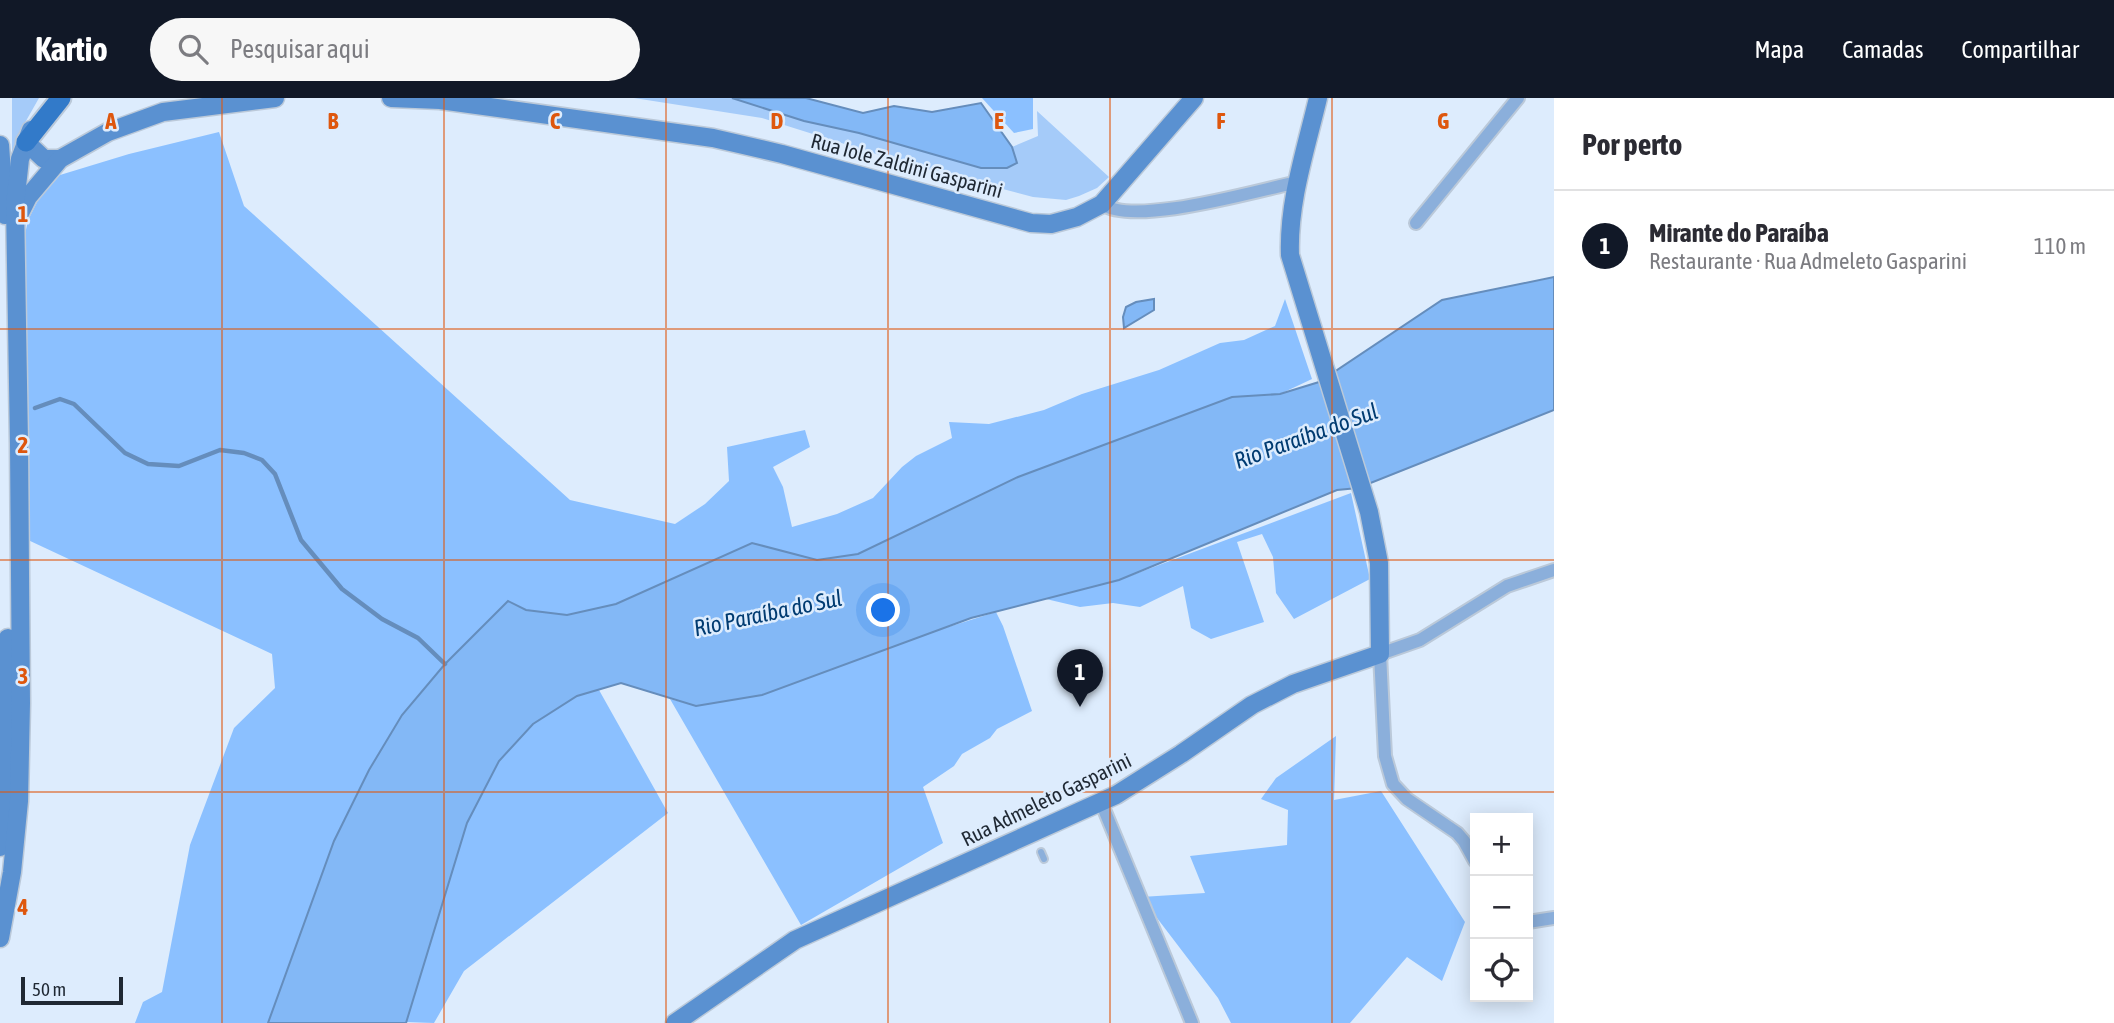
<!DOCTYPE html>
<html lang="pt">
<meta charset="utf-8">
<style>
body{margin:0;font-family:"Asap Condensed",sans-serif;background:#f7f7f7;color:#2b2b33}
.controls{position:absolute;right:21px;bottom:21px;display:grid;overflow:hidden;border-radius:0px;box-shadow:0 4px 18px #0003}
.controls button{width:63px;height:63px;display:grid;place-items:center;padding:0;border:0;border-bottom:2px solid #e1e1e2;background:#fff;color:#2b2b33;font:35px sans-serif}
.scale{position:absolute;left:21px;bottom:18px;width:102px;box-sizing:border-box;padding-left:7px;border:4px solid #1f2833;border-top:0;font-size:19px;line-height:24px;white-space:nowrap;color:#1f2833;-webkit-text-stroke:5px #ddecfd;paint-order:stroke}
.you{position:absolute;left:884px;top:513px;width:24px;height:24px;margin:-18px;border:5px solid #fff;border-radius:50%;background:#1a73e8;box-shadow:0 0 0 10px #1a73e833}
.badge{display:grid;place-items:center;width:46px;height:46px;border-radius:50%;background:#111827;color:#fff;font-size:23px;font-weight:700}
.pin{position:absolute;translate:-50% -58px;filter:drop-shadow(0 2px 4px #0008)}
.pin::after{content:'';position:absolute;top:37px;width:24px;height:21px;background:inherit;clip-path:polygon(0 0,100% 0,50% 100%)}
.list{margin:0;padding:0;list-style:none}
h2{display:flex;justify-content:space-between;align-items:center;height:91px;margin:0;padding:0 28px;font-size:30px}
h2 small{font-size:23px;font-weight:400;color:#7c7c81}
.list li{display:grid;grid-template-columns:46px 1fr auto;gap:21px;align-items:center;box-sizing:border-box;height:112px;padding:0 28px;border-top:2px solid #e1e1e2}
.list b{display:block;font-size:26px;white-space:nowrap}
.list p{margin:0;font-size:23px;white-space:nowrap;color:#7c7c81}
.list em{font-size:23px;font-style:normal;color:#7c7c81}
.icon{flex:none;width:38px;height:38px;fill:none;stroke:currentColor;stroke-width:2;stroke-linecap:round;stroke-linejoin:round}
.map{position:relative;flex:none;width:1554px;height:925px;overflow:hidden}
header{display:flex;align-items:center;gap:42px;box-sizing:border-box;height:98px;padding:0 35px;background:#111827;color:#fff}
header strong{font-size:33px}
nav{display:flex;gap:38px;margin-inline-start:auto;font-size:24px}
.search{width:490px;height:63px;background:#f7f7f7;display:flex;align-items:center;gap:18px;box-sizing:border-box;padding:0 24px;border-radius:38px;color:#7c7c81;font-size:26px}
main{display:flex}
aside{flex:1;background:#fff}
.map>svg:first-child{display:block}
.green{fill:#a5cbf9}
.forest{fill:#8bc0ff}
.water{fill:#83b8f6;stroke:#658dbc;stroke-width:2}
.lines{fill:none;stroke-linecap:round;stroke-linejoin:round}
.stream{stroke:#658dbc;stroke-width:4.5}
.lane-casing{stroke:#bbc9d9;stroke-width:10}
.street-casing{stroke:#bbc9d9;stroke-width:16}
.secondary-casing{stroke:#bbc9d9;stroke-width:21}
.primary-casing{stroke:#bbc9d9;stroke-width:23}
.lane{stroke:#8bafdb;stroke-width:6}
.street{stroke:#8bafdb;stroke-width:12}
.secondary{stroke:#5a91d1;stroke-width:18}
.primary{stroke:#327ac9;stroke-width:19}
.grid{fill:none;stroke:#de570e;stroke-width:2;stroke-opacity:0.55}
.labels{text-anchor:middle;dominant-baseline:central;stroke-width:5;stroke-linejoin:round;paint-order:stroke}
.street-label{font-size:21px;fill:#1f2833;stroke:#ddecfd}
.water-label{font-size:23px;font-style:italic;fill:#003b71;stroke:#ddecfd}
.grid-label{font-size:23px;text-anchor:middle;font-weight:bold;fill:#de570e;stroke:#ddecfd;stroke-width:5;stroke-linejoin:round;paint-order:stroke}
</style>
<header>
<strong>Kartio</strong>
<div class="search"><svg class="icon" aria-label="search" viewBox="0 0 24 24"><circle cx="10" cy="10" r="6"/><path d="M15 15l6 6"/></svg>Pesquisar aqui</div>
<nav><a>Mapa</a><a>Camadas</a><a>Compartilhar</a></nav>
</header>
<main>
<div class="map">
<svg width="1554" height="925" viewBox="0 0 1554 925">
<rect width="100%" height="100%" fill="#ddecfd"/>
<g class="green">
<polygon points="12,0 39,0 18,37 12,72"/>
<polygon points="634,0 732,0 804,23 859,35 981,70 1007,70 1017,65 1012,49 1038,38 1037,13 1109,79 1097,90 1079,98 1066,102 1033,99 905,65 762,20"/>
</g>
<g class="forest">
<polygon points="982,0 1033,0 1033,31 1014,35"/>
<polygon points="219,34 244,108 570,402 675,426 705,406 729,383 727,349 805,332 810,349 773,369 783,389 792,429 837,416 873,400 902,369 916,358 952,340 949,324 989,326 1044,312 1082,296 1159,272 1220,245 1244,242 1275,228 1285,201 1312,281 1280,296 1232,299 1018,379 858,456 817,462 752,445 616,506 567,517 526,512 508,503 445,566 402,617 369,672 334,743 268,925 135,925 143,904 162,894 190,747 234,630 275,590 272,556 28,442 22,151 28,122 38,102 60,77 129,56"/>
<polygon points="1351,395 1370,481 1294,521 1276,495 1273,459 1262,436 1237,444 1264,524 1211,541 1191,530 1183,488 1140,509 1113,505 1080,509 1046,501 1119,482"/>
<polygon points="996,514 1003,528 1032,613 997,631 990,640 962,656 954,668 923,689 943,745 801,827 670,601 697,608"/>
<polygon points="599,592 668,715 464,873 434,925 406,924 467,725 499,663 533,626 577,598"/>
<polygon points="1336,638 1334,702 1381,693 1465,824 1442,883 1407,859 1350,925 1231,925 1218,900 1141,799 1205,795 1190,758 1287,747 1288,712 1261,701 1276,680"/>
</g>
<g class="water">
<polygon points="732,0 806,0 863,15 894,8 932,14 981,5 1012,49 1017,65 1007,70 981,70 859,35 804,23"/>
<polygon points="1554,179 1554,312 1358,390 1337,392 1119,482 971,520 762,597 696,608 621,585 577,598 533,626 499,663 467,725 406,925 268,925 334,743 369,672 402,617 445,566 508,503 526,512 567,517 616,506 752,445 817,462 858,456 1018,379 1232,299 1280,296 1319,284 1442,202"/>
<polygon points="1154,201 1154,212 1124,230 1123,219 1126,209 1136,204"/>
</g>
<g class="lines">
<polyline class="stream" points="35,310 60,301 74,306 125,355 148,366 179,368 220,352 244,355 262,362 275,376 301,442 342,491 382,521 418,540 445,566"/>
<defs>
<polyline id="lane" points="1041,754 1044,761"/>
<g id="street">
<path d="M1102,106C1134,129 1258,92 1298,84"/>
<polyline points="1416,125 1518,0"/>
<polyline points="1101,704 1192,925"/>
<polyline points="1475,763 1464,743 1457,735 1407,701 1393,686 1385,658 1380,556 1420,542 1507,488 1554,472"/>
<polyline points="1528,824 1554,820"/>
</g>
<g id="secondary">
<polyline points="391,0 440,2 713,40 782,56 1031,125 1051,126 1077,119 1102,106 1194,0"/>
<polyline points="26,44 44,61 60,61"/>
<polyline points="0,47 5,117"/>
<polyline points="17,121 28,99 60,61 108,34 163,14 275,0"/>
<polyline points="0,749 7,683 8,540"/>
<polyline points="0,840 12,774 19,703 21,605 19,345 15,107 20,61 31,32"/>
<path d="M675,925L795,842L1116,697L1181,656L1252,607L1293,586L1380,556L1379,465L1369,414L1290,157C1288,104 1306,51 1318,0"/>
</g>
<polyline id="primary" points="26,44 61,0"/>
</defs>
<use href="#lane" class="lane-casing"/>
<use href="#street" class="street-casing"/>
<use href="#secondary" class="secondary-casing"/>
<use href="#primary" class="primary-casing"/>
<use href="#lane" class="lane"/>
<use href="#street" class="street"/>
<use href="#secondary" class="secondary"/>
<use href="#primary" class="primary"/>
</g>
<path class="grid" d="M222,0V925M444,0V925M666,0V925M888,0V925M1110,0V925M1332,0V925M0,231H1554M0,462H1554M0,694H1554"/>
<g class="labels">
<g class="street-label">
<text transform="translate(907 67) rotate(15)">Rua Iole Zaldini Gasparini</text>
<text transform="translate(1046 701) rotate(-26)">Rua Admeleto Gasparini</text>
</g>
<g class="water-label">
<text transform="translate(1306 338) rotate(-20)">Rio Paraíba do Sul</text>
<text transform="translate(768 515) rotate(-12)">Rio Paraíba do Sul</text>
</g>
</g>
<g class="grid-label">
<text x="111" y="31">A</text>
<text x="333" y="31">B</text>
<text x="555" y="31">C</text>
<text x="777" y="31">D</text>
<text x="999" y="31">E</text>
<text x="1221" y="31">F</text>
<text x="1443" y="31">G</text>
<text x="23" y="124">1</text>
<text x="23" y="355">2</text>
<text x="23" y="586">3</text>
<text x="23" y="817">4</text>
</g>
</svg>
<div class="controls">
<button>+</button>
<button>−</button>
<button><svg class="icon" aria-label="locate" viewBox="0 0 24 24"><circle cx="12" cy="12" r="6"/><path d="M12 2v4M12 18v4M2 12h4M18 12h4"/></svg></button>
</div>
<div class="scale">50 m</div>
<div class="you"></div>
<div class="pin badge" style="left:1080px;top:609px">1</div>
</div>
<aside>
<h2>Por perto<small></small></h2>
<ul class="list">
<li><span class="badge">1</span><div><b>Mirante do Paraíba</b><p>Restaurante · Rua Admeleto Gasparini</p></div><em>110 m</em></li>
</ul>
</aside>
</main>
